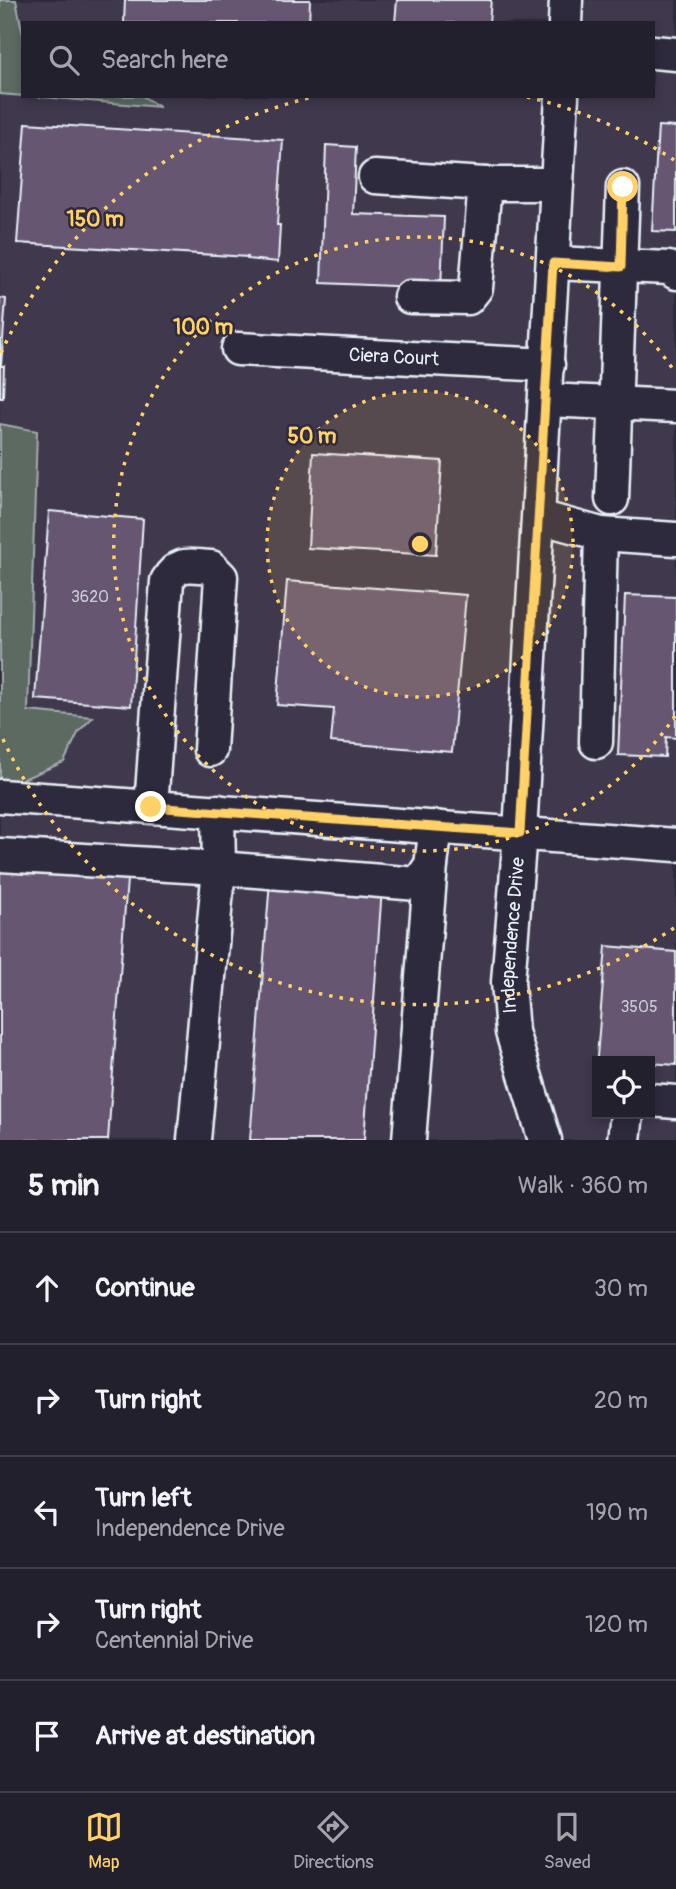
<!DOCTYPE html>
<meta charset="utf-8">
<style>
body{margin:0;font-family:Pangolin,sans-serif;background:#2f2d3a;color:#f1f3f6}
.controls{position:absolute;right:21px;bottom:21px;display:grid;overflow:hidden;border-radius:0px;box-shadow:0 4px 10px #0003}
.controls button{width:63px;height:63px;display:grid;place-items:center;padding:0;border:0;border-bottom:2px solid #403e4a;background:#23202e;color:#f1f3f6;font:35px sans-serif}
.stop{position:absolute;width:21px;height:21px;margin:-16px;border:5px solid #ffd166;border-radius:50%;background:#fff}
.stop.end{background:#ffd166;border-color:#fff;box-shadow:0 2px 7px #0008}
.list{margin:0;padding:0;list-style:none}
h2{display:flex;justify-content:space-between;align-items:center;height:91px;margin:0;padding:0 28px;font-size:30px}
h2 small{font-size:23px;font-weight:400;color:#a3a3aa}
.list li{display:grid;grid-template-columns:46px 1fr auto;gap:21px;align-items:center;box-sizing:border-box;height:112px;padding:0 28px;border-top:2px solid #403e4a}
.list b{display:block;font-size:26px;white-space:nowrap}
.list p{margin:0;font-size:23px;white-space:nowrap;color:#a3a3aa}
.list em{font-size:23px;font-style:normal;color:#a3a3aa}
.icon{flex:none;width:38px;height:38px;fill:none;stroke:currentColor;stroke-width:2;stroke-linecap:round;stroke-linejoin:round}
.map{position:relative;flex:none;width:676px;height:1140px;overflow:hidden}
.search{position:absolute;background:#23202e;box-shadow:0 4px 10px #0003;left:21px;right:21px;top:21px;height:77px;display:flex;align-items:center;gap:18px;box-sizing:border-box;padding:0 24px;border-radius:0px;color:#a3a3aa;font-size:26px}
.sheet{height:651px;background:#23202e}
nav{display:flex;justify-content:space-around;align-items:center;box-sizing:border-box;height:98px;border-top:2px solid #403e4a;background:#23202e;font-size:19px;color:#a3a3aa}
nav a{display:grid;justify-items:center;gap:4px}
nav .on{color:#ffd166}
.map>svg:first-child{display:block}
.built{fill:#40374d;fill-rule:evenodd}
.green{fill:#5b6b62;stroke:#a2aead;stroke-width:2}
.building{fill:#665671;stroke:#e8f1f8;stroke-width:2}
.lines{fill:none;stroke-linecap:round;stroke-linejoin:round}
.minor-casing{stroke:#e8f1f8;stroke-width:37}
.minor{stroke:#2f2a3d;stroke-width:32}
.route{stroke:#ffd166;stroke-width:9}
.ring{fill:none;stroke:#ffd166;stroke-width:3.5;stroke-dasharray:3.5 7}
.labels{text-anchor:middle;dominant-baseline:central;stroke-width:5;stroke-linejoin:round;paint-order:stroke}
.number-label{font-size:16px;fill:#c8cad6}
.street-label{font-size:19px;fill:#e8f1f8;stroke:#2f2a3d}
.centre{fill:#ffd166;stroke:#2f2a3d;stroke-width:3.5}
.ring-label{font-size:21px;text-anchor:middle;font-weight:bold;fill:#ffd166;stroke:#2f2a3d;stroke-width:5;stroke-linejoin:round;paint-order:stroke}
</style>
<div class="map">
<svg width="676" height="1140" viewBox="0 0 676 1140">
<rect width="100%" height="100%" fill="#2f2a3d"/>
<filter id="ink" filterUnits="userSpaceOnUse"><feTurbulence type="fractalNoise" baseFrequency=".0143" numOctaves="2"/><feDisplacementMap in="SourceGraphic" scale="14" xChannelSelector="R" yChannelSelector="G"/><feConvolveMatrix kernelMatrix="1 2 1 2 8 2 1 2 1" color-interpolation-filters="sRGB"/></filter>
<g filter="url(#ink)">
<path class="built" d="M0,0H676V1140H0ZM23,23H653V96H23ZM597,1061H650V1114H597Z"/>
<g class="green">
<polygon points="0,0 16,0 23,35 23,96 0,94"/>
<polygon points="30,96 142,96 160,107"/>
<polygon points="0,424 37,431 28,711 93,717 79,731 64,762 16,782 0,781"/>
</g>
<g class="building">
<polygon points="125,0 310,0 309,23 124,23"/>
<polygon points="397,0 491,0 489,23 395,23"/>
<polygon points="26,123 283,140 277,225 280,225 278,262 247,259 248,257 17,243"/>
<polygon points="658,126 676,127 676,232 652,231"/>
<polygon points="326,145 356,147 353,214 444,217 441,288 321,283"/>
<polygon points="0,298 6,299 1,366 4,366 3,397 0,397"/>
<polygon points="313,453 442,461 436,555 308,548"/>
<polygon points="49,511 143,519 131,706 35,699"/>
<polygon points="287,581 466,595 452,752 331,742 334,709 277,705"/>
<polygon points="625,595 676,597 676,738 666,737 665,757 618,755"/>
<polygon points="0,870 127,879 108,1140 0,1140"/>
<polygon points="270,880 382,888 364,1140 250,1140"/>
<polygon points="606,946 676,952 676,1065 650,1063 650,1061 597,1061 596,1069"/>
</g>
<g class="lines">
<defs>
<g id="minor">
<polyline points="565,23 566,0"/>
<polyline points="653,52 676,54"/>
<polyline points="375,177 485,184"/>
<polyline points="553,263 669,268 676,273"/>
<polyline points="410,297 468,298 476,288 485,184 557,184"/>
<path id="s1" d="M238,349L548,365"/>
<polyline points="546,400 676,406"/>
<polyline points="612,499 623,187"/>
<polyline points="539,517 601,534 676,539"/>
<polyline points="596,742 601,534"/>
<polyline points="0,796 676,845"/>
<path d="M151,807L167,581C179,560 190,566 211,567L221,577L210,750"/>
<polyline points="0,855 219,868 418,884 431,865 436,827"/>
<polyline points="650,1100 676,1102"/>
<polyline points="194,1140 219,868 218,811"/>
<polyline points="409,1140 431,865"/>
<path id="s2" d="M545,1140L512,1032L508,982L520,833L562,96"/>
<polyline points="624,1140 627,1114"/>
</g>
</defs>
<use href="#minor" class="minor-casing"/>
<use href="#minor" class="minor"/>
</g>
</g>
<g class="lines" filter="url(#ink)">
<polyline class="route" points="151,807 520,833 553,263 621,267 623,187"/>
</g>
<circle cx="420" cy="544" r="153" fill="#ffd166" fill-opacity=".12"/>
<g class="ring">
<circle cx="420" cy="544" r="153"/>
<path d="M675 716A307 307 0 1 1 675 372"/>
<path d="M674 928A460 460 0 0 1 1 735M1 353A460 460 0 0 1 313 97M527 97A460 460 0 0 1 674 160"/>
</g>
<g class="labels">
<g class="number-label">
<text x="90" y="597">3620</text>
<text x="639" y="1007">3505</text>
</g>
<g class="street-label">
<text stroke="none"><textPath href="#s1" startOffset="156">Ciera Court</textPath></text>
<text stroke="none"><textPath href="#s2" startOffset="210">Independence Drive</textPath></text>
</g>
</g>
<circle cx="420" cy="544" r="10" class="centre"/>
<g class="ring-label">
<text x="95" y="226">150 m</text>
<text x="203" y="334">100 m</text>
<text x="312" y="443">50 m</text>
</g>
</svg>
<div class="controls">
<button><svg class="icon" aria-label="locate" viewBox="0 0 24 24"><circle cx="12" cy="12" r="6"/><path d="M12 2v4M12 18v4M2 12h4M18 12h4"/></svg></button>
</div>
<div class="stop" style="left:623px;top:187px"></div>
<div class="stop end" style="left:151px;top:807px"></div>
<div class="search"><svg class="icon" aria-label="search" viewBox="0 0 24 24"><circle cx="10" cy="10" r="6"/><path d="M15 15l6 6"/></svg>Search here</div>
</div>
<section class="sheet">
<h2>5 min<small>Walk · 360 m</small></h2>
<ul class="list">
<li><svg class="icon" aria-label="ahead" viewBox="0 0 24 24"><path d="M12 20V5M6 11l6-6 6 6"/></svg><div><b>Continue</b></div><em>30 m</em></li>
<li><svg class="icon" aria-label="right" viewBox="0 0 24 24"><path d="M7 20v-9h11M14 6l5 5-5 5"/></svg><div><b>Turn right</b></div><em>20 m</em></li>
<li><svg class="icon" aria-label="left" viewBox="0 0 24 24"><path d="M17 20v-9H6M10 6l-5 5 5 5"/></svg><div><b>Turn left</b><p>Independence Drive</p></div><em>190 m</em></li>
<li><svg class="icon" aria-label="right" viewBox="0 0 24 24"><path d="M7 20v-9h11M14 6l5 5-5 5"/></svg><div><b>Turn right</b><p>Centennial Drive</p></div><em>120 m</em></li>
<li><svg class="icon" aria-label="arrive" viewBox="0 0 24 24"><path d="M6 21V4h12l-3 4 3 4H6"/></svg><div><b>Arrive at destination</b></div></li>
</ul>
</section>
<nav>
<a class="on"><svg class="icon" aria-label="map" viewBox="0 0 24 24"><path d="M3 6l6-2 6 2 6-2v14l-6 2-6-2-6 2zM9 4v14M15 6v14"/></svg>Map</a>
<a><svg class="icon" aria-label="directions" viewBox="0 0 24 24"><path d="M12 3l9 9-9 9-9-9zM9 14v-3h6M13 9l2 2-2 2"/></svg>Directions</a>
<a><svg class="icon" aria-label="saved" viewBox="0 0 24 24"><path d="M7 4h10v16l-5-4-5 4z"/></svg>Saved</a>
</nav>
